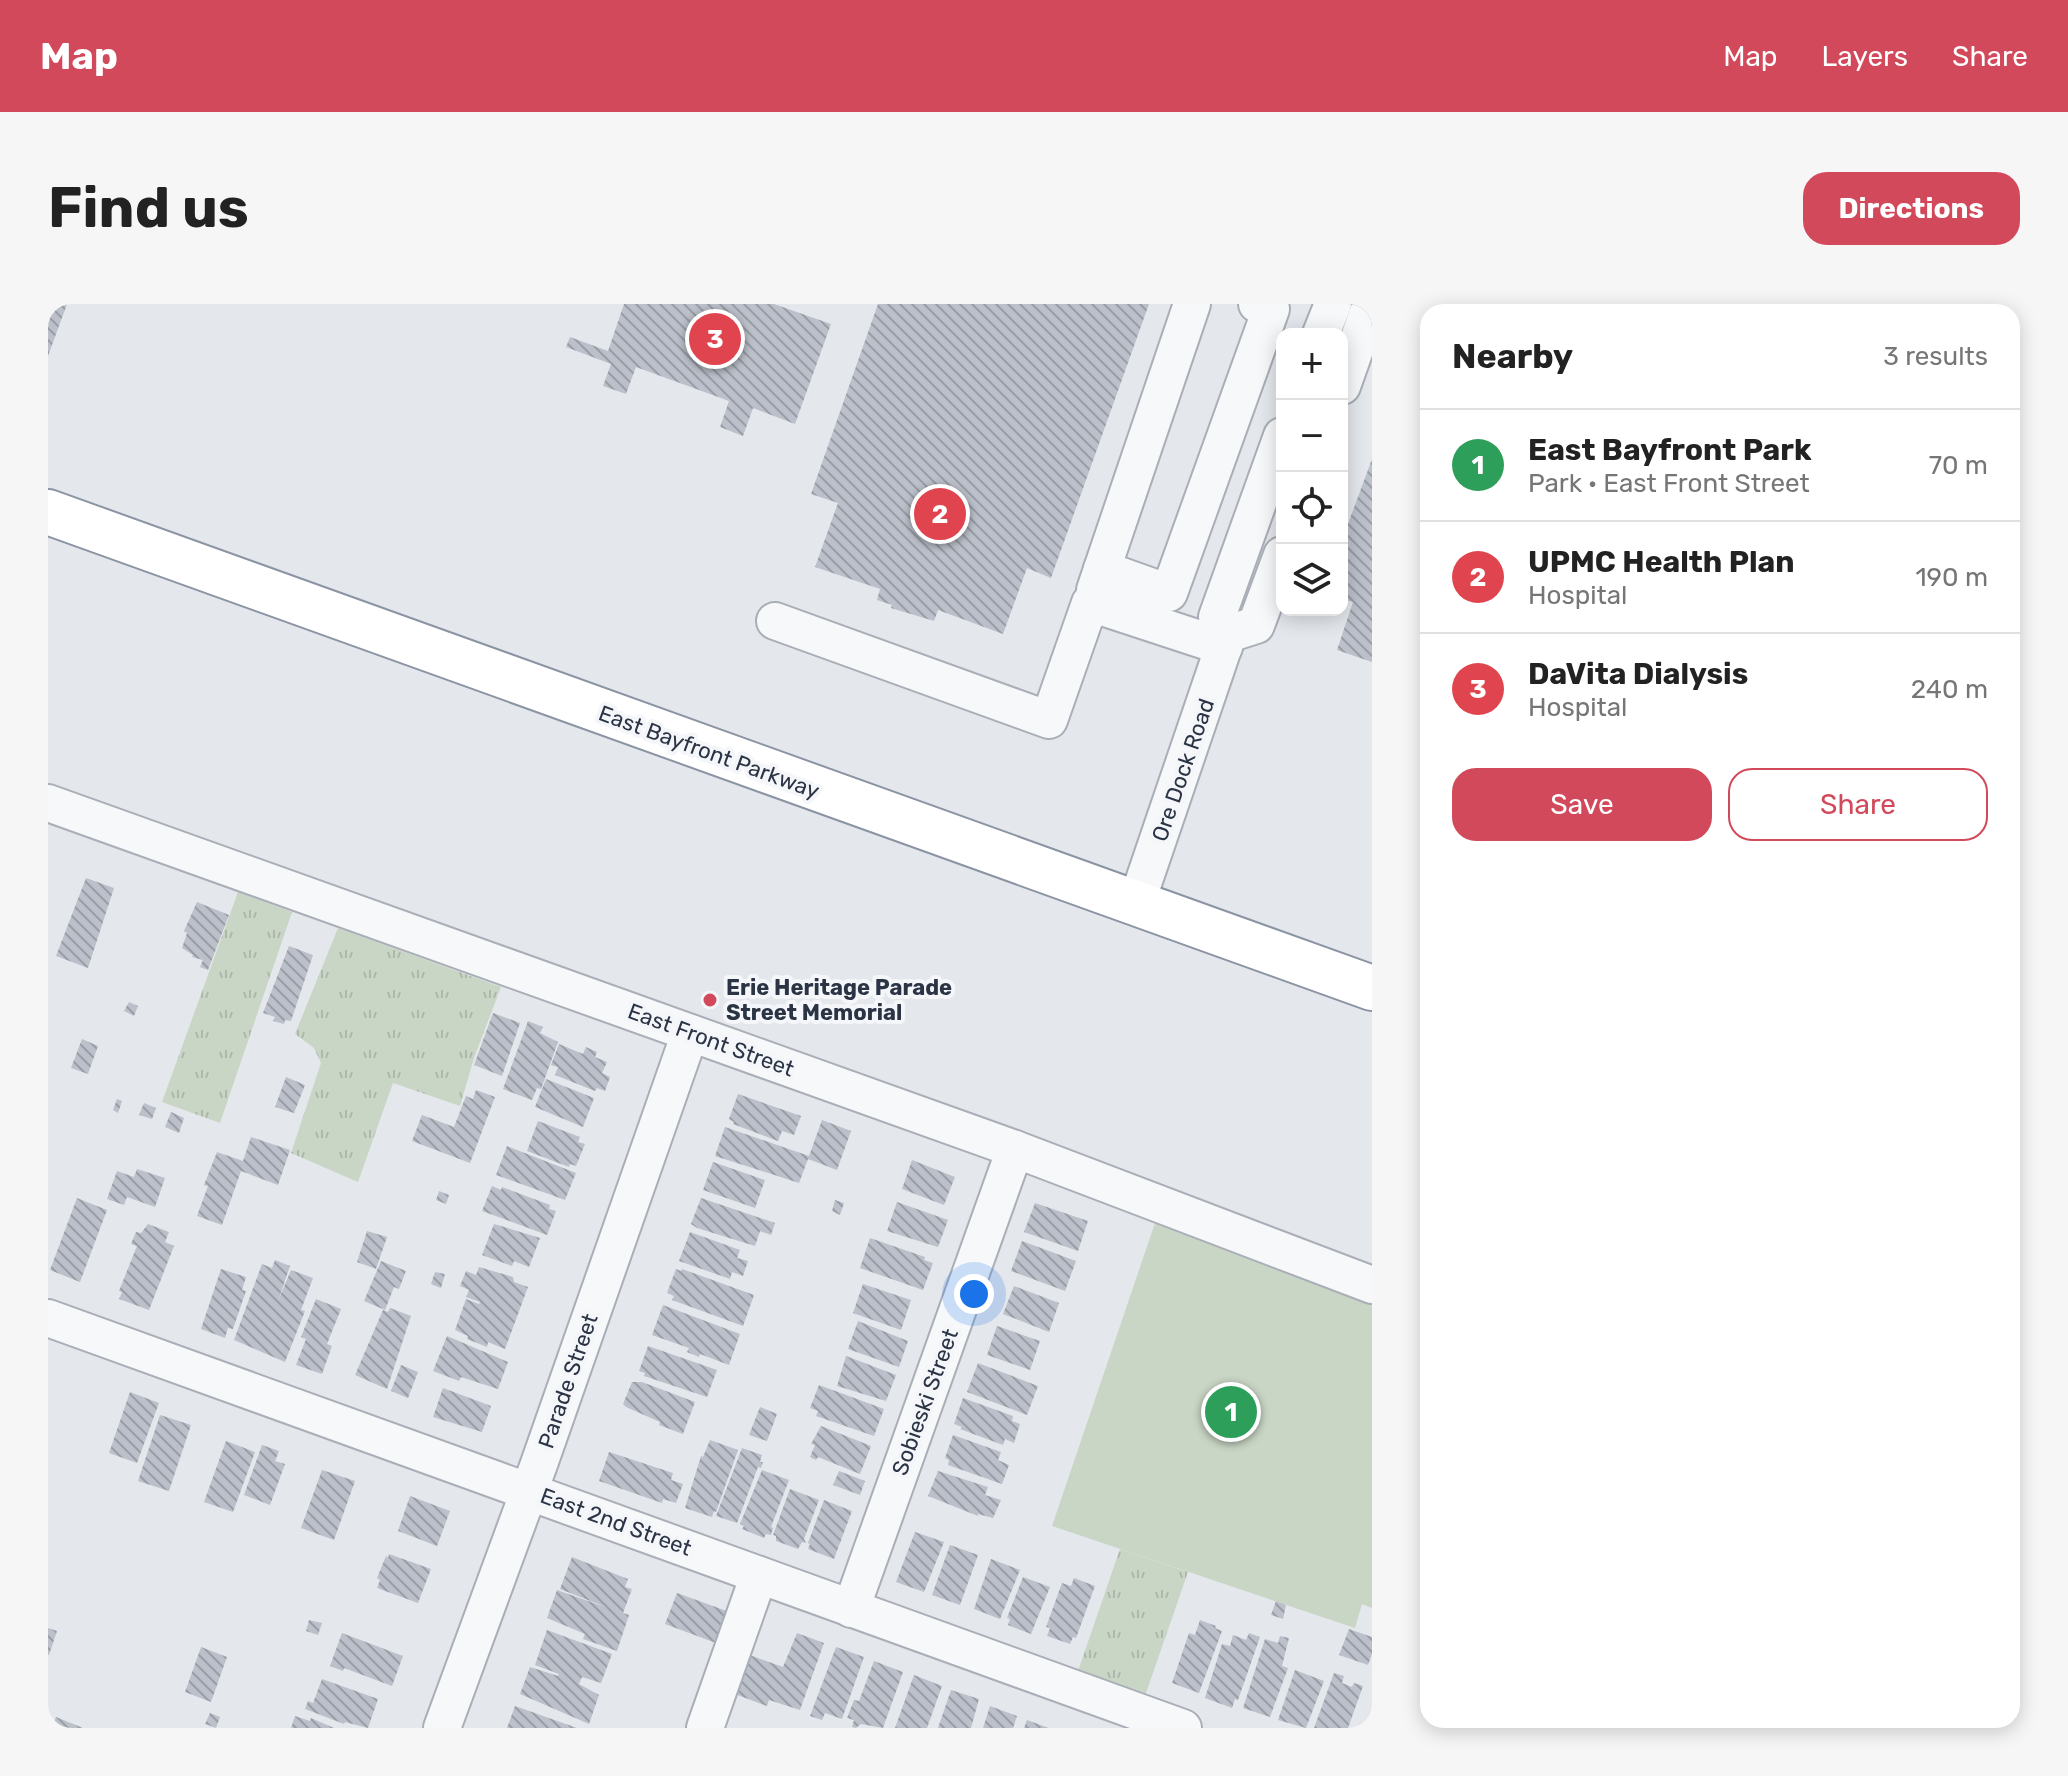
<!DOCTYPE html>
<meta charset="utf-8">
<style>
body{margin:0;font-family:Rubik,sans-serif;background:#f6f6f6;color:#222}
.controls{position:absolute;right:24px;top:24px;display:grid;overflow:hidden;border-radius:16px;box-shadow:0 4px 20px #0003}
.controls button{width:72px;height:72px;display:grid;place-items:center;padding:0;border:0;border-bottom:2px solid #e0e0e0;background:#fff;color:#222;font:40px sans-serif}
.you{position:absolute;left:926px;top:990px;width:28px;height:28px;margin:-20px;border:6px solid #fff;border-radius:50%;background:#1a73e8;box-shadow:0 0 0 12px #1a73e833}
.badge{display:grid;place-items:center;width:52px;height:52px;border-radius:50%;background:#d1495b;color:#fff;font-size:26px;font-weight:700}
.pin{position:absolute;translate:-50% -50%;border:4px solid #fff;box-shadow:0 2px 8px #0006}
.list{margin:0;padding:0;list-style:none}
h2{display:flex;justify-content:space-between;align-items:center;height:104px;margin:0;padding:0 32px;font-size:34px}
h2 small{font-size:26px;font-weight:400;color:#767676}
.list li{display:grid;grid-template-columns:52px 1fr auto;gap:24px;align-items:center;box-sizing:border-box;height:112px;padding:0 32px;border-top:2px solid #e0e0e0}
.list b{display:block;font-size:30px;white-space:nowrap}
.list p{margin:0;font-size:26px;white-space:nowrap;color:#767676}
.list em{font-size:26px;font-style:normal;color:#767676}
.actions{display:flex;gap:16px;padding:24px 32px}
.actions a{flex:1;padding:18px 0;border:2px solid #d1495b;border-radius:24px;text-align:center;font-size:28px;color:#d1495b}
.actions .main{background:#d1495b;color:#fff}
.icon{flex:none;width:44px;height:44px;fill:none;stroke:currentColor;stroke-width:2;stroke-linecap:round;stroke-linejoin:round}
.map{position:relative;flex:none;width:1324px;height:1424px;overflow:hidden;border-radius:24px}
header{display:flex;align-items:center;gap:48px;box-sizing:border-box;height:112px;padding:0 40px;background:#d1495b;color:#fff}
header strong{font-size:38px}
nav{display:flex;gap:44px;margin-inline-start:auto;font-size:28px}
.intro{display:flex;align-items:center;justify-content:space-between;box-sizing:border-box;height:192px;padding:0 48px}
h1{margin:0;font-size:56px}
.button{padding:20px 36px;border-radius:24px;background:#d1495b;color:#fff;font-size:28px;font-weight:700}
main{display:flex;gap:48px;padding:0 48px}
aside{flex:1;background:#fff;border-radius:24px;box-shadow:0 4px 20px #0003}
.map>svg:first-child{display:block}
.grass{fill:url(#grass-tufts)}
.park{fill:#c9d6c5}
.building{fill:url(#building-back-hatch)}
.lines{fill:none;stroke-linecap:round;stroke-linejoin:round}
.minor-casing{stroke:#a9aeb7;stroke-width:40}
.highway-casing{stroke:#8b94a3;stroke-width:48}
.minor{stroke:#f7f8fa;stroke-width:36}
.highway{stroke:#fff;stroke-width:44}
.poi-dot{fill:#d1495b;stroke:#f4f6f9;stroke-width:3}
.labels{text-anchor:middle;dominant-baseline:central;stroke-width:8;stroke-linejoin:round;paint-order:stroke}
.street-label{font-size:22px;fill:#2b3445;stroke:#f4f6f9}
.poi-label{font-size:22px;font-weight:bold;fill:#2b3445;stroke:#f4f6f9;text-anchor:start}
</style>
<header>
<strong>Map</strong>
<nav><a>Map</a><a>Layers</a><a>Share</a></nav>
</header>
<div class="intro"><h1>Find us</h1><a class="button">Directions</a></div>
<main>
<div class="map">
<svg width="1324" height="1424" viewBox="0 0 1324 1424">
<defs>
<pattern id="grass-tufts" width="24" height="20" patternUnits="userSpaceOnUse" patternTransform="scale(2)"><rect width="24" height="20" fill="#c9d6c5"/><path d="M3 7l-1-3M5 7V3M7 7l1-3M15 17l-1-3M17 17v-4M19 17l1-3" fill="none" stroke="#adb8ab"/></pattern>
<pattern id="building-back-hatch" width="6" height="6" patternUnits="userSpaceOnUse" patternTransform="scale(2)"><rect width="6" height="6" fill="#bbc0ca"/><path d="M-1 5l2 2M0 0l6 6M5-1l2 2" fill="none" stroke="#989da6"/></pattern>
</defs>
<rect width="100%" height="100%" fill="#e4e7ec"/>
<g class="grass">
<polygon points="190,588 244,608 172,819 114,798"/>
<polygon points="290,624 453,683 426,754 412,802 345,779 310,878 243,849 273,759 266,744 247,730"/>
<polygon points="1072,1245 1140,1268 1098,1389 1030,1367"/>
</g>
<polygon class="park" points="1108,916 1324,994 1324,1304 1314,1300 1307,1324 1004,1222"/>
<g class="building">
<polygon points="0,0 19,0 0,52"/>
<polygon points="576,0 726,0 783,20 747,120 705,104 695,132 672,123 681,97 588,63 578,90 555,82 563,60 518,43 522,33 560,47"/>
<polygon points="830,0 1101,0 1003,274 979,264 955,330 890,306 886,317 843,304 844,301 829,296 832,285 767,263 790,199 763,190"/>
<polygon points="1324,155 1324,358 1289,346 1305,298 1294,295 1294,236"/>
<polygon points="38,574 66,584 40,664 8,652"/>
<polygon points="149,598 181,611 160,666 152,663 155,656 144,653 145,651 134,644 139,629 136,627"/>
<polygon points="241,642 265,651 243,717 237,716 236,720 225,717 227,713 215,709"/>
<polygon points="81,698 90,702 86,712 76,707"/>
<polygon points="445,709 472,719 454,772 426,761"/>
<polygon points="480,717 495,723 492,729 510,738 493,785 489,784 484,796 455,785"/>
<polygon points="34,735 50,742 40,770 23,764"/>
<polygon points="511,740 535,750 538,743 549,748 547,753 559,758 554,769 562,773 557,787 549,784 547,787 507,771 510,763 503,761"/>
<polygon points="238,773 257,781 246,809 227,803"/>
<polygon points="498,775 546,794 535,823 487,803"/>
<polygon points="428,786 447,793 422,859 364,837 374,811 406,823 418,792 425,795"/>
<polygon points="690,790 753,812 746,831 734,827 730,837 685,820 686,818 681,815"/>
<polygon points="69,795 74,797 70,809 65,806"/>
<polygon points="96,799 108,804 104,815 91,811"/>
<polygon points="123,808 136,814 131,829 117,823"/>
<polygon points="774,816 803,827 789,866 760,855 751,879 667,852 677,823 761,852"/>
<polygon points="490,817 532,833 530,838 537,840 528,862 522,860 521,863 479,847"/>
<polygon points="203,833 242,846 230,881 193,867 174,921 149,912 160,882 156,881 169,848 195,857"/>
<polygon points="459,842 528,869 517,896 448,871"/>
<polygon points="864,856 907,873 896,901 854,885"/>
<polygon points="665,858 717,876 707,904 655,886"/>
<polygon points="89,865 117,874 107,903 79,893 76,901 59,895 69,867 86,873"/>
<polygon points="444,882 453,886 454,883 502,901 501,905 508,907 499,931 434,907"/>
<polygon points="391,887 401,891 398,900 388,896"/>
<polygon points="29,894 59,906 32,978 2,966"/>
<polygon points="653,894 727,919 723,931 712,927 707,942 649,924 643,920"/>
<polygon points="787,896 796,899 792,911 784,907"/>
<polygon points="849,898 900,916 890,943 839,927"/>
<polygon points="987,899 1040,917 1030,947 976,928"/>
<polygon points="100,920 121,928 117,938 126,942 101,1006 71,995 74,988 71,987 89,942 83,940 88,928 93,929"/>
<polygon points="446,920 492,934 481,963 466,957 464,962 434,951"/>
<polygon points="319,927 339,933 328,965 309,958"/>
<polygon points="642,928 692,946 689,954 700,957 695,972 684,968 682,975 631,957"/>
<polygon points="822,934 877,953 876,956 885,959 875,986 812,964"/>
<polygon points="974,937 1028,957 1017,987 963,967"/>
<polygon points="227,956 242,962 230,997 243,966 265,974 253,1006 257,1007 237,1058 186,1036 214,960 224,964"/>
<polygon points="333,957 358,967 351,985 346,983 337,1006 316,997"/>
<polygon points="431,963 465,973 466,978 480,983 457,1045 440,1038 439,1043 419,1035 420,1032 407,1026 418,995 431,1000 432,998 418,993 421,986 412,982 418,967 428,971"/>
<polygon points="173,965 198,973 194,986 198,987 185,1025 180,1024 177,1034 153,1025"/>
<polygon points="628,965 633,967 634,965 706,991 695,1022 624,996 626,992 619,989"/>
<polygon points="387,968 397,970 393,984 383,980"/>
<polygon points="815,980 863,996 853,1026 805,1009"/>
<polygon points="966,982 1011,999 1001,1028 955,1010"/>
<polygon points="268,995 293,1005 279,1040 284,1042 274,1070 248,1061 258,1035 253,1033"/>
<polygon points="615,1001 692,1030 681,1061 652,1050 651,1053 639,1048 641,1044 604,1031"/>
<polygon points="342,1004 363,1012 339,1085 307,1071 335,1006 340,1008"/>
<polygon points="810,1017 860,1037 851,1063 800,1045"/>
<polygon points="949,1022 992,1037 982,1066 939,1051"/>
<polygon points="399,1032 460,1058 450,1085 413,1073 411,1077 385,1067"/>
<polygon points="600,1042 669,1066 659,1093 596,1072 597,1069 591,1067"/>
<polygon points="798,1052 848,1071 838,1097 789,1082"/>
<polygon points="930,1059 990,1082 979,1111 919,1088"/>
<polygon points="353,1061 370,1068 360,1094 343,1087"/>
<polygon points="584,1078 594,1078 647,1098 635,1130 611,1121 612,1118 578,1103 575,1100"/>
<polygon points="771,1081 836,1105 826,1132 768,1112 770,1107 762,1104"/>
<polygon points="395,1084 443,1102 434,1128 385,1113"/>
<polygon points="82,1088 111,1099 89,1159 61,1149"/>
<polygon points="915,1094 965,1112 964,1117 972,1120 966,1139 957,1135 955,1141 912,1125 914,1123 906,1120"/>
<polygon points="712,1103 729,1110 719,1137 701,1131"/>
<polygon points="112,1111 143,1121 121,1187 90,1177"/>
<polygon points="773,1122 823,1142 812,1170 770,1153 768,1156 762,1153 767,1141 763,1140"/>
<polygon points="905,1131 953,1148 950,1156 961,1161 954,1180 900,1161 901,1156 897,1154"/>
<polygon points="662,1136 690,1146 668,1208 666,1207 664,1213 637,1204 653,1152 655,1153"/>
<polygon points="178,1137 207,1148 185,1208 156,1198"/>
<polygon points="214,1141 231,1147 227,1157 237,1160 222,1201 196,1191"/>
<polygon points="694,1144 714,1151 712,1158 715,1158 713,1164 710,1163 689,1219 668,1212"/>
<polygon points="561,1148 625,1169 623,1176 635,1180 628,1199 615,1195 614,1199 551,1177"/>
<polygon points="274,1166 307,1177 286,1236 253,1224"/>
<polygon points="714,1166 741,1176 723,1223 725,1224 723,1231 718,1230 716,1234 694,1225 696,1222 692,1220"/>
<polygon points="791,1167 817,1177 812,1191 785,1181"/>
<polygon points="890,1167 940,1183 937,1191 953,1196 945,1214 930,1210 930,1212 880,1192"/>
<polygon points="742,1185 771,1196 756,1235 758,1239 754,1238 750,1245 728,1237 728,1232 725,1231"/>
<polygon points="362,1192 402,1207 389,1242 350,1227"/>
<polygon points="776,1196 804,1207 786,1255 760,1245 762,1240 760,1239"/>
<polygon points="867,1228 896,1238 876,1288 848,1278"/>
<polygon points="902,1241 930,1251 912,1301 884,1291"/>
<polygon points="341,1250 383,1265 370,1299 329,1284 332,1276 329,1274 338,1252 340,1254"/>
<polygon points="524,1253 580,1275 577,1283 584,1285 575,1309 581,1311 569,1347 535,1335 537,1330 499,1314 509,1286 560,1304 512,1285"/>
<polygon points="943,1255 972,1266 952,1315 926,1305"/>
<polygon points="975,1273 1002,1283 983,1330 960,1321 962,1315 959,1314"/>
<polygon points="1026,1274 1047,1282 1028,1334 1025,1333 1022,1340 999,1332 1002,1324 998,1323 1014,1279 1023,1282"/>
<polygon points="629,1289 687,1310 676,1342 617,1320"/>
<polygon points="1228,1297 1238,1301 1235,1315 1223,1311"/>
<polygon points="261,1316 274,1319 270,1331 258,1327"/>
<polygon points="1152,1316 1168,1322 1167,1324 1174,1327 1151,1389 1124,1379 1141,1329 1147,1331"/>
<polygon points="0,1324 9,1327 1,1351 0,1351"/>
<polygon points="1301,1325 1324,1333 1324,1350 1320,1361 1291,1351"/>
<polygon points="499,1326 564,1350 553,1379 534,1373 531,1380 551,1391 541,1420 472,1390 482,1363 510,1372 511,1370 487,1361"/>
<polygon points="294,1329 355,1352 344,1382 296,1364 295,1367 282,1362"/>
<polygon points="749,1329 776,1339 752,1406 721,1396 719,1402 679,1387 693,1348 735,1363"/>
<polygon points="1201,1329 1212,1333 1190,1396 1187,1395 1184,1404 1157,1394 1174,1340 1182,1342 1185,1331 1198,1336"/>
<polygon points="1232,1332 1241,1334 1234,1362 1240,1364 1222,1413 1195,1404 1217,1335 1230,1339"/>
<polygon points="153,1343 179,1353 163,1398 137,1388"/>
<polygon points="788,1343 816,1353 794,1415 777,1409 774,1416 762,1412"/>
<polygon points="826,1357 855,1368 835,1424 813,1420 808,1424 804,1423 806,1416 799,1414 806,1396 811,1397"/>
<polygon points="1247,1366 1276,1377 1258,1424 1230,1416"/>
<polygon points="1286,1369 1296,1372 1294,1379 1304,1383 1306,1379 1315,1382 1300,1424 1266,1424"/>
<polygon points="866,1371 894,1382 879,1424 847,1424"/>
<polygon points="274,1375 330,1395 320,1424 297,1418 296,1420 257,1405 260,1397 265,1399"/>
<polygon points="903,1386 931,1395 923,1424 890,1424"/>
<polygon points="467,1402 529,1424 459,1424"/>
<polygon points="942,1402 969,1412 965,1424 935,1424"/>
<polygon points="162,1409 172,1413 168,1424 157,1420"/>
<polygon points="247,1412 262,1417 263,1414 286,1424 243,1424"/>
<polygon points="8,1413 35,1424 4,1424"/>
<polygon points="979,1416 1001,1424 976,1424"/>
</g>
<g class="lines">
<defs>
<g id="minor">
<polyline points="1273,30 1285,0"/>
<polyline points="1294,82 1323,0"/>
<polyline points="1054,265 1121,289 1223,5 1209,0"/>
<polyline points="1047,286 1144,0"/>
<polyline points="727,317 1001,416 1042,299 1176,343"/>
<polyline points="1180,330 1208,321 1234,251"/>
<polyline points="0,499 967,845 1324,981"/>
<polyline points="1088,600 1180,330 1169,313 1234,132"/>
<polyline points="0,1014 1135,1424"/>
<polyline points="803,1305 967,845"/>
<polyline points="394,1424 491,1160 642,729"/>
<polyline points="657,1424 711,1271"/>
</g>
<polyline id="highway" points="0,208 1324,684"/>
</defs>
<use href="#minor" class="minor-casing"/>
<use href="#highway" class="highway-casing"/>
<use href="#minor" class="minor"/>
<use href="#highway" class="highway"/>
</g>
<circle class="poi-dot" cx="662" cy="696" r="8"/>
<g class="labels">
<g class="street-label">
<text transform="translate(661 448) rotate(20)">East Bayfront Parkway</text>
<text transform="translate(1135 466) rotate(-71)">Ore Dock Road</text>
<text transform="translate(663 736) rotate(20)">East Front Street</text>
<text transform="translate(520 1077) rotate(-71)">Parade Street</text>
<text transform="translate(877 1098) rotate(-70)">Sobieski Street</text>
<text transform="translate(568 1218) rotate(20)">East 2nd Street</text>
</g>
<g class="poi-label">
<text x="678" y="683">Erie Heritage Parade<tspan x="678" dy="25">Street Memorial</tspan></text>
</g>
</g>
</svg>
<div class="controls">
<button>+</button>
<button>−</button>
<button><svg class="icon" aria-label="locate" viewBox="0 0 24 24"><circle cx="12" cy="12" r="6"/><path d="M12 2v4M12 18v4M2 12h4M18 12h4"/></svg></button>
<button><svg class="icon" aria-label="layers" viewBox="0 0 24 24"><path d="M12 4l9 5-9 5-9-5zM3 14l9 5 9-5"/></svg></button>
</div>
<div class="you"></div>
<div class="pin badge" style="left:1183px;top:1108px;background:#2e9e5b">1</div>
<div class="pin badge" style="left:892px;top:210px;background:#e0444e">2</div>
<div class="pin badge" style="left:667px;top:35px;background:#e0444e">3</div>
</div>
<aside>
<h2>Nearby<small>3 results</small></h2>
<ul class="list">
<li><span class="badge" style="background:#2e9e5b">1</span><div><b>East Bayfront Park</b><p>Park · East Front Street</p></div><em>70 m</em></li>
<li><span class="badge" style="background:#e0444e">2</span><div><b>UPMC Health Plan</b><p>Hospital</p></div><em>190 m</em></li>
<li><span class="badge" style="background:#e0444e">3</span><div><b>DaVita Dialysis</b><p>Hospital</p></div><em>240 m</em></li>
</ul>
<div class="actions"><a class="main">Save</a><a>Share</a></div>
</aside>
</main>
